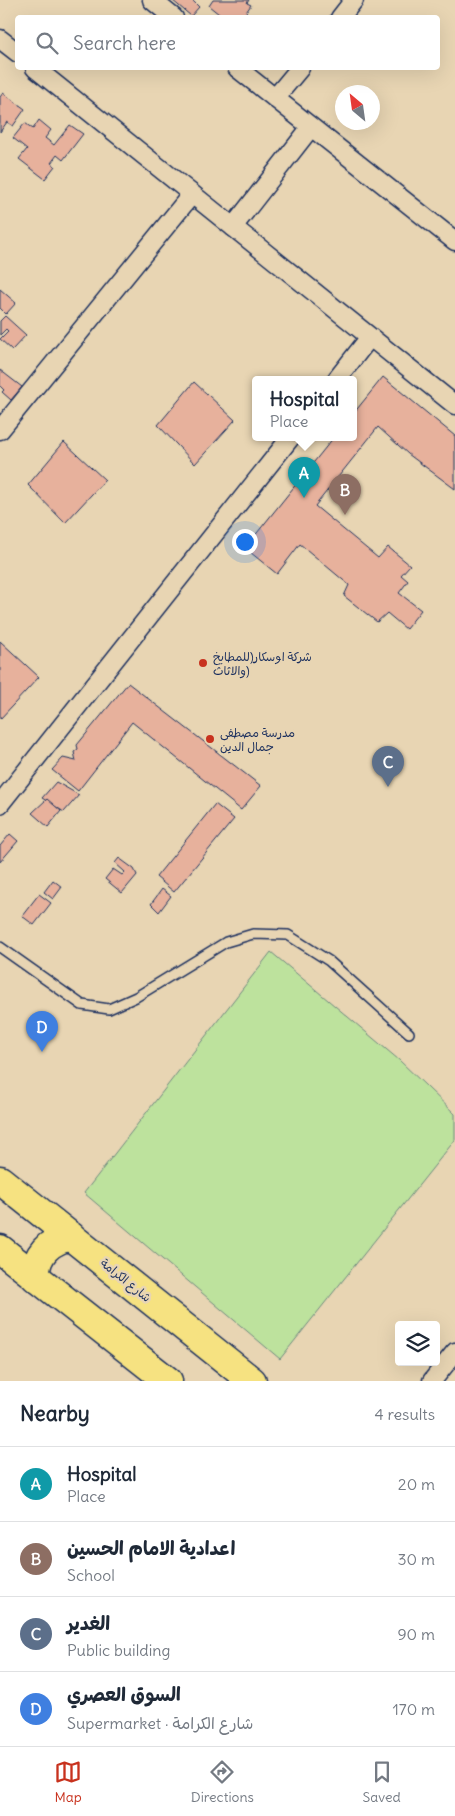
<!DOCTYPE html>
<meta charset="utf-8">
<style>
body{margin:0;font-family:Delius,"Playpen Sans Arabic",sans-serif;background:#f6f6f7;color:#1f2937}
.controls{position:absolute;right:15px;bottom:15px;display:grid;overflow:hidden;border-radius:5px;box-shadow:0 5px 20px #0002}
.controls button{width:45px;height:45px;display:grid;place-items:center;padding:0;border:0;border-bottom:1px solid #e0e1e3;background:#fff;color:#1f2937;font:25px sans-serif}
.compass{position:absolute;left:335px;top:85px;width:45px;height:45px;border-radius:50%;background:#fff;box-shadow:0 5px 20px #0002;rotate:331deg}
.you{position:absolute;left:244px;top:541px;width:18px;height:18px;margin:-12px;border:4px solid #fff;border-radius:50%;background:#1a73e8;box-shadow:0 0 0 8px #1a73e833}
.badge{display:grid;place-items:center;width:32px;height:32px;border-radius:50%;background:#c8321e;color:#fff;font-size:16px;font-weight:700}
.pin{position:absolute;translate:-50% -41px;filter:drop-shadow(0 1px 2px #0008)}
.pin::after{content:'';position:absolute;top:26px;width:18px;height:15px;background:inherit;clip-path:polygon(0 0,100% 0,50% 100%)}
.popup{position:absolute;left:252px;top:376px;width:105px;height:65px;box-sizing:border-box;display:grid;place-content:center;border-radius:5px;background:#fff;filter:drop-shadow(0 1px 4px #0005);font-size:16px;white-space:nowrap;color:#747a83}
.popup b{font-size:19px;color:#1f2937}
.popup::after{content:'';position:absolute;left:50%;top:100%;margin-left:-10px;border:10px solid transparent;border-top-color:#fff}
.list{margin:0;padding:0;list-style:none}
h2{display:flex;justify-content:space-between;align-items:center;height:65px;margin:0;padding:0 20px;font-size:21px}
h2 small{font-size:16px;font-weight:400;color:#747a83}
.list li{display:grid;grid-template-columns:32px 1fr auto;gap:15px;align-items:center;box-sizing:border-box;height:75px;padding:0 20px;border-top:1px solid #e0e1e3}
.list b{display:block;font-size:19px;white-space:nowrap}
.list p{margin:0;font-size:16px;white-space:nowrap;color:#747a83}
.list em{font-size:16px;font-style:normal;color:#747a83}
.icon{flex:none;width:28px;height:28px;fill:none;stroke:currentColor;stroke-width:2;stroke-linecap:round;stroke-linejoin:round}
.map{position:relative;flex:none;width:455px;height:1381px;overflow:hidden}
.search{position:absolute;background:#fff;box-shadow:0 5px 20px #0002;left:15px;right:15px;top:15px;height:55px;display:flex;align-items:center;gap:12px;box-sizing:border-box;padding:0 18px;border-radius:5px;color:#747a83;font-size:19px}
.sheet{height:365px;background:#fff}
nav{display:flex;justify-content:space-around;align-items:center;box-sizing:border-box;height:70px;border-top:1px solid #e0e1e3;background:#fff;font-size:14px;color:#747a83}
nav a{display:grid;justify-items:center;gap:2px}
nav .on{color:#c8321e}
.map>svg:first-child{display:block}
.green{fill:#bde29d;stroke:#6c887e}
.building{fill:#e7b19c;stroke:#1b2f5e}
.lines{fill:none;stroke-linecap:round;stroke-linejoin:round}
.lane-casing{stroke:#1b2f5e;stroke-width:12}
.street-casing{stroke:#1b2f5e;stroke-width:21}
.primary-casing{stroke:#1b2f5e;stroke-width:31}
.lane{stroke:#e8d5b3;stroke-width:9}
.street{stroke:#e8d5b3;stroke-width:18}
.primary{stroke:#f6e281;stroke-width:28}
.poi-dot{fill:#c8321e;stroke:#e8d5b3;stroke-width:2}
.labels{text-anchor:middle;dominant-baseline:central;stroke-width:5;stroke-linejoin:round;paint-order:stroke}
.poi-label{font-size:12px;fill:#1b2f5e;stroke:#e8d5b3;text-anchor:start}
.street-label{font-size:12px;fill:#1b2f5e;stroke:#e8d5b3}
</style>
<div class="map">
<svg width="455" height="1381" viewBox="0 0 455 1381">
<rect width="100%" height="100%" fill="#e8d5b3"/>
<filter id="ink" filterUnits="userSpaceOnUse"><feTurbulence type="fractalNoise" baseFrequency=".02" numOctaves="2"/><feDisplacementMap in="SourceGraphic" scale="10" xChannelSelector="R" yChannelSelector="G"/><feConvolveMatrix kernelMatrix="1 2 1 2 8 2 1 2 1" color-interpolation-filters="sRGB"/></filter>
<g filter="url(#ink)">
<polygon class="green" points="271,952 399,1060 455,1114 455,1140 280,1359 84,1193"/>
<g class="building">
<polygon points="172,0 192,0 199,7 191,16"/>
<polygon points="213,0 249,0 247,3 251,5 242,18 224,18 209,6"/>
<polygon points="3,93 25,109 13,126 7,122 0,132 0,97"/>
<polygon points="39,120 51,130 45,138 54,145 70,125 83,134 63,160 57,155 51,163 55,166 45,179 19,159 27,149 13,138 25,123 33,129"/>
<polygon points="0,289 16,303 6,314 0,308"/>
<polygon points="5,316 26,335 12,350 0,339 8,331 6,329 0,335 0,321"/>
<polygon points="0,370 22,387 11,400 2,392 4,390 0,386"/>
<polygon points="383,377 455,436 455,489 408,454 378,427 315,506 378,558 388,547 410,565 401,575 408,581 399,593 421,610 406,629 387,613 377,622 344,596 349,585 300,544 277,574 245,548 334,437 353,437 353,414"/>
<polygon points="194,382 235,420 195,464 158,425"/>
<polygon points="64,442 105,480 65,523 28,485"/>
<polygon points="0,641 39,677 0,719"/>
<polygon points="128,683 261,786 241,810 132,722 78,791 52,770 63,758 76,761 74,752 78,749 77,745"/>
<polygon points="56,782 79,795 64,812 42,798"/>
<polygon points="47,799 61,811 48,827 32,813"/>
<polygon points="215,804 234,819 174,892 156,877"/>
<polygon points="10,834 18,841 0,862 0,846"/>
<polygon points="119,858 134,869 137,875 122,893 105,879 113,869 122,875 125,872 115,863"/>
<polygon points="53,880 62,887 53,899 44,892"/>
<polygon points="162,889 171,896 159,912 151,904"/>
<polygon points="39,894 51,903 34,925 22,916"/>
</g>
<g class="lines">
<defs>
<polyline id="lane" points="0,947 82,1005 109,1009 136,997 226,942 253,934 288,935 329,961 409,1033"/>
<g id="street">
<polyline points="152,0 174,18"/>
<polyline points="340,18 354,0"/>
<polyline points="0,39 18,53"/>
<polyline points="35,68 455,405"/>
<polyline points="237,68 455,241"/>
<polyline points="275,98 300,68"/>
<polyline points="233,227 311,127"/>
<polyline points="337,379 370,337"/>
<polyline points="0,430 192,194"/>
<polyline points="0,804 291,437"/>
<polyline points="432,1381 455,1352"/>
</g>
<g id="primary">
<polyline points="0,1180 252,1381"/>
<polyline points="0,1249 168,1381"/>
<path d="M36,1278C34,1255 49,1241 71,1236"/>
</g>
</defs>
<use href="#lane" class="lane-casing"/>
<use href="#street" class="street-casing"/>
<use href="#primary" class="primary-casing"/>
<use href="#lane" class="lane"/>
<use href="#street" class="street"/>
<use href="#primary" class="primary"/>
</g>
</g>
<g class="poi-dot">
<circle cx="203" cy="663" r="5"/>
<circle cx="210" cy="739" r="5"/>
</g>
<g class="labels">
<g class="poi-label">
<text x="213" y="656">شركة اوسكار(للمطابخ<tspan x="213" dy="14">والاثاث)</tspan></text>
<text x="220" y="732">مدرسة مصطفى<tspan x="220" dy="14">جمال الدين</tspan></text>
</g>
<g class="street-label">
<text transform="translate(126 1280) rotate(39)">شارع الكرامة</text>
</g>
</g>
</svg>
<div class="controls">
<button><svg class="icon" aria-label="layers" viewBox="0 0 24 24"><path d="M12 4l9 5-9 5-9-5zM3 14l9 5 9-5"/></svg></button>
</div>
<svg class="compass" viewBox="-18 -18 36 36"><path d="M0-13l5 13h-10z" fill="#e53935"/><path d="M0 13l5-13h-10z" fill="#747a83"/></svg>
<div class="you"></div>
<div class="pin badge" style="left:304px;top:498px;background:#0f9aa8">A</div>
<div class="popup"><b>Hospital</b>Place</div>
<div class="pin badge" style="left:345px;top:515px;background:#8d6e63">B</div>
<div class="pin badge" style="left:388px;top:787px;background:#5c6f8a">C</div>
<div class="pin badge" style="left:42px;top:1052px;background:#3f7fe0">D</div>
<div class="search"><svg class="icon" aria-label="search" viewBox="0 0 24 24"><circle cx="10" cy="10" r="6"/><path d="M15 15l6 6"/></svg>Search here</div>
</div>
<section class="sheet">
<h2>Nearby<small>4 results</small></h2>
<ul class="list">
<li><span class="badge" style="background:#0f9aa8">A</span><div><b>Hospital</b><p>Place</p></div><em>20 m</em></li>
<li><span class="badge" style="background:#8d6e63">B</span><div><b>اعدادية الامام الحسين</b><p>School</p></div><em>30 m</em></li>
<li><span class="badge" style="background:#5c6f8a">C</span><div><b>الغدير</b><p>Public building</p></div><em>90 m</em></li>
<li><span class="badge" style="background:#3f7fe0">D</span><div><b>السوق العصري</b><p>Supermarket · شارع الكرامة</p></div><em>170 m</em></li>
</ul>
</section>
<nav>
<a class="on"><svg class="icon" aria-label="map" viewBox="0 0 24 24"><path d="M3 6l6-2 6 2 6-2v14l-6 2-6-2-6 2zM9 4v14M15 6v14"/></svg>Map</a>
<a><svg class="icon" aria-label="directions" viewBox="0 0 24 24"><path d="M12 3l9 9-9 9-9-9zM9 14v-3h6M13 9l2 2-2 2"/></svg>Directions</a>
<a><svg class="icon" aria-label="saved" viewBox="0 0 24 24"><path d="M7 4h10v16l-5-4-5 4z"/></svg>Saved</a>
</nav>
